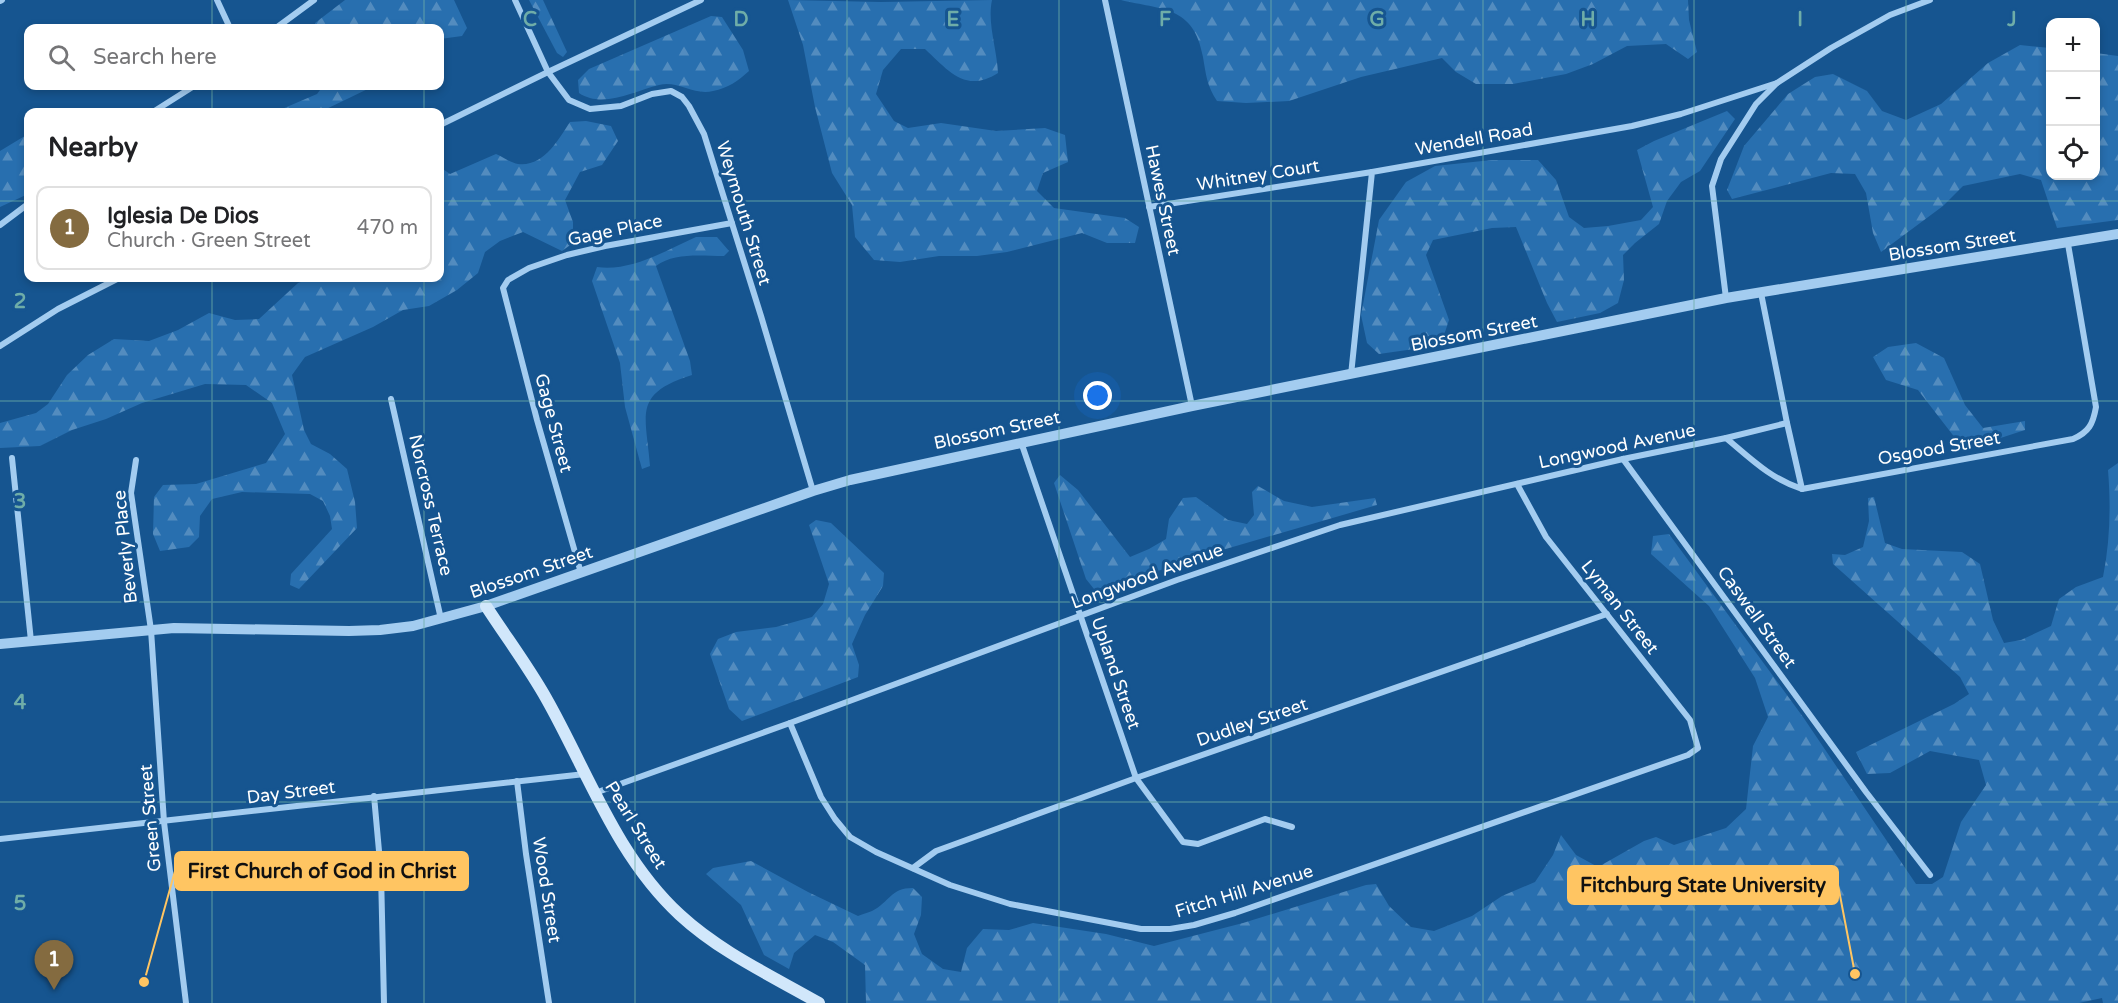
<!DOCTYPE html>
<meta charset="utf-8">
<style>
body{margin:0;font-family:"Varela Round",sans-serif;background:#f6f6f6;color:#202124}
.controls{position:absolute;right:18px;top:18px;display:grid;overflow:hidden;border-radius:12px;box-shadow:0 3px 9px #0003}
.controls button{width:54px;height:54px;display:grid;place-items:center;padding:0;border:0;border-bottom:2px solid #e0e0e0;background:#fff;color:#202124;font:30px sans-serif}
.you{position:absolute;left:1098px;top:396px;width:21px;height:21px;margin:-15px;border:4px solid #fff;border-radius:50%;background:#1a73e8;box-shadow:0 0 0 9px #1a73e833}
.badge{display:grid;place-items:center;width:39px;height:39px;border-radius:50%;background:#846b40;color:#fff;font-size:20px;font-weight:700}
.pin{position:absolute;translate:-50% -50px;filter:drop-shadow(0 2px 3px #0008)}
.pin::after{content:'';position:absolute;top:32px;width:21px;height:18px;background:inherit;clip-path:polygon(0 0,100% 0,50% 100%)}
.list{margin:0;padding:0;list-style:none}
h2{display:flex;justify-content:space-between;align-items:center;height:78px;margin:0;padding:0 24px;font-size:26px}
h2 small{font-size:20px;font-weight:400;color:#757577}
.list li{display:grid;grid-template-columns:39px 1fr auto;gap:18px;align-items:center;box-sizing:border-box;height:84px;margin:0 12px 12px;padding:0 12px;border:2px solid #e0e0e0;border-radius:12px}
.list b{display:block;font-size:22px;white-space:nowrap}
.list p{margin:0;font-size:20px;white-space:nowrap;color:#757577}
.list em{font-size:20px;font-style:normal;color:#757577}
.icon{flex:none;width:33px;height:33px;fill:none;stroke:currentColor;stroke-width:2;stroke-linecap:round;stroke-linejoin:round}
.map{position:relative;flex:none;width:2118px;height:1003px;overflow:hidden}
.search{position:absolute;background:#fff;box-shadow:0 3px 9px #0003;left:24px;top:24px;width:420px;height:66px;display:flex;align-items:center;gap:15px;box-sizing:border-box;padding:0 21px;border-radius:12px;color:#757577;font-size:22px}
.panel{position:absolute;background:#fff;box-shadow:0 3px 9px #0003;left:24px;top:108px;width:420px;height:174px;border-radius:12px}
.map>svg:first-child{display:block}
.forest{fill:url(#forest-firs)}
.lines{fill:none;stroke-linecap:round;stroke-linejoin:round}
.minor{stroke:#a3ccf0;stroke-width:6}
.tertiary{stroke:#a3ccf0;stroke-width:10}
.secondary{stroke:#d1e7fb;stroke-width:12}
.grid{fill:none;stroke:#6fada8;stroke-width:1.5;stroke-opacity:0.55}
.labels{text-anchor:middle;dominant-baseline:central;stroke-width:6;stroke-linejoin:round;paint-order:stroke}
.street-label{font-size:18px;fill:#fff;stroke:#165590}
.grid-label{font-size:20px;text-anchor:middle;font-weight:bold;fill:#6fada8;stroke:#165590;stroke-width:6;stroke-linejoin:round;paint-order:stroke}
.leader{fill:none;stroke:#ffc562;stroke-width:2}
.callout-dot{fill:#ffc562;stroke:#165590;stroke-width:2}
.callout{fill:#ffc562;stroke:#ffc562;stroke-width:2}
.callout-label{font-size:20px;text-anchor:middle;font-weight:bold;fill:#111}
</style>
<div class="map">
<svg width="2118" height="1003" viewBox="0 0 2118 1003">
<defs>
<pattern id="forest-firs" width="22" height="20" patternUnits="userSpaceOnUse" patternTransform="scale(1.5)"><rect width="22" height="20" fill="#286faf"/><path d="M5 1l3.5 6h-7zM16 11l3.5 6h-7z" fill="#538cbf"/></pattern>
</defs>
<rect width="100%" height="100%" fill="#165590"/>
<g class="forest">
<polygon points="345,0 454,0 467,28 462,36 440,39 440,28 315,28 315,23"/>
<polygon points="529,0 543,0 567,52 563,57 557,53"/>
<path d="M788,0L881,2L992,0C987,23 997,49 998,73C965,94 948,70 925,49H901L883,70L876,94L894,121L908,128L941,123L996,131L1045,128L1065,135L1068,162L1043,173L1037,191L1054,208L1125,218L1139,227L1135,243H1107L1082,233L1007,252L977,256H939L900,262L874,260L855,237L852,205L832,173L815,107L803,45Z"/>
<path d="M1121,0H1688L1689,20L1697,52L1688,59L1666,44L1627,46L1593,64L1566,74L1513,84H1476L1456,72L1442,58L1361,77L1289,101L1246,103L1217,101C1207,86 1206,75 1203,57C1194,5 1161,10 1121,0Z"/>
<path d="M711,16L722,17L743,50L749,71C738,81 728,88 713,91C694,96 678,80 659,85C634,91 603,109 579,93L578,80L589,69Z"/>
<polygon points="2020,45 2050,48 2050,176 2096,176 2096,53 2118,56 2118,220 2057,228 2041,180 2020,174 1963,186 1943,206 1881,252 1873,233 1866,193 1855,174 1831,173 1732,199 1727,190 1744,146 1788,94 1815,77 1833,74 1867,91 1882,111 1906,120 1941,104 1988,63"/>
<polygon points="323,86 374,86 320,112 275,112 317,94"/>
<polygon points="1727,111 1735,119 1700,171 1681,182 1667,201 1659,224 1635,243 1623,255 1624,280 1618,303 1600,313 1557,322 1547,303 1516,227 1492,228 1433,240 1426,255 1449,320 1444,335 1435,343 1414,349 1379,354 1367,343 1361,315 1379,220 1406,182 1435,166 1492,160 1538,160 1556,180 1569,217 1584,228 1608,226 1641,220 1653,207 1637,150 1654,141"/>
<path d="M586,121L611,126L618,141L602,165L580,172L565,200L573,222V243L562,251L523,232L500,241L485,252L478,273L457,290L429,306L403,310L373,327L305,357L292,375L304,430L311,444L330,454L347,469L355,502L357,528L299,589L290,585L291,574L332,529L330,516L323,501L310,494L242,492L212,499L200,516L199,537L189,547L160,551L153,534L154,497L163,485L196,484L266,463L285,434L272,403L246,385L205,384L142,403L106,419L72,430L40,446L0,448V423L36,413L48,404L67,375L88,355L114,339L149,341L178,330L209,313L235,320L259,319L298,283L312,278H440V167L450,174L496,154C503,157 511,163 518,164C544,167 558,140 570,122Z"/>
<polygon points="28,134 28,194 0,207 0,151"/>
<path d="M696,237H717L729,251L724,256C702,256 674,252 656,266L690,361L692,375C632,394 646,414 650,466L642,469L625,407L620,363L592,281L597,267C631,272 667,250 696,237Z"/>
<polygon points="1916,343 1944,358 1965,405 1983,428 2025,421 2025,430 1976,446 1959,443 1918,390 1886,380 1873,357 1888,347"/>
<path d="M2118,463V1003H2103L2102,998L2079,1003H866L865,965L833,942L815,935L794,953L789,969L764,955L741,905L706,874L713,868L751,861L808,892L858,916C862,914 868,913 872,911C890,902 890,888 913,888L922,897L921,915L914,934L922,954L943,969L961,972L967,948L983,929L1009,930L1033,923L1106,934L1154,946L1243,923L1366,885L1376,884L1389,906L1411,927L1434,931L1472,916L1502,896L1535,882L1553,855L1561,835L1576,855L1598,867L1644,841L1656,837L1674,845L1726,828L1746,809L1753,746L1768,717L1755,678L1709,606L1651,554L1653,536L1669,534L1803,717L1916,884H1932L1943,877L1961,822L1986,785L1979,760L1930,751L1890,773L1867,774L1856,752L1954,704L1969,694L1960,677L1833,564L1832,554L1845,555L1863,547L1869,521L1868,498L1874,497L1885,543L1902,549L1962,552L1980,564L1993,620L2004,643L2021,640L2051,626L2059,599L2076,587L2103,577C2110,542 2111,506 2108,470Z"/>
<polygon points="1060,475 1078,490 1130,557 1149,549 1166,539 1169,519 1183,498 1196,497 1228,520 1247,524 1254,515 1252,492 1258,486 1284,501 1312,507 1375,498 1377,505 1212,553 1110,587 1094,589 1086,579 1054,483"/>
<polygon points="816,520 831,523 884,573 883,586 865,615 852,644 859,665 858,677 742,721 729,709 710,654 718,639 736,632 776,627 812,617 823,604 829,584 809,525"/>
</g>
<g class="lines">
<g class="minor">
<polyline points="217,0 230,28"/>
<polyline points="515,0 548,72 569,100 590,109 621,106 652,94 671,91 682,97 689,106 704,134 761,316 813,491"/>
<polyline points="1105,0 1192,406"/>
<polyline points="0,1 2,0"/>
<polyline points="276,28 314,0"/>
<polyline points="153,112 194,86"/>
<polyline points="440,125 548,72 701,0"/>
<polyline points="1149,207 1372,172"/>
<polyline points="0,225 28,204"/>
<path d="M1761,293L1787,423L1802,489L2073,439C2089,432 2093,424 2096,407L2068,244"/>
<polyline points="1726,298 1712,186 1721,159 1756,104 1777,83 1831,48 1890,15 1930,0"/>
<polyline points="0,346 58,309 119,278"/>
<polyline points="1351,375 1372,172 1632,126 1681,114 1777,83"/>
<polyline points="391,399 441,619"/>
<polyline points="1726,438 1787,423"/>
<polyline points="1021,442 1136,778 1183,842 1198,844 1265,819 1292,827"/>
<polyline points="12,458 31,641"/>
<polyline points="1623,459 1866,792 1930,875"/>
<polyline points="136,460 131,493 151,630 164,822 186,1003"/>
<polyline points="581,573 537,420 503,288 508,280 529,268 567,255 605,246 732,223"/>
<polyline points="790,723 821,797 835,819 850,837 876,852 950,885 1010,904 1141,929 1170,929 1194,925 1235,913 1688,755 1698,748 1690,720 1546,537 1517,484"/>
<polyline points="517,781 526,854 549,1003"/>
<path d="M595,793L790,723L1177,580L1340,525L1623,459L1726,438C1751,459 1771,479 1802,489"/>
<polyline points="374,796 381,873 384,1003"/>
<path d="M0,839C195,819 390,794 585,774"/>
<polyline points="913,868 936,851 1136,778 1607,614"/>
</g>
<polyline class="tertiary" points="0,644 174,628 349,631 380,630 413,626 486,606 813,491 850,480 1192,406 1726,298 2118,234"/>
<path class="secondary" d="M486,606C506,637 528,666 546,698C588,772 616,856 680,915C720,952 772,976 819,1003"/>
</g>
<path class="grid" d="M212,0V28M424,0V28M635,0V1003M847,0V1003M1059,0V1003M1271,0V1003M1483,0V1003M1694,0V1003M1906,0V1003M212,86V112M424,86V112M0,201H28M440,201H2118M212,278V1003M424,278V1003M0,401H2118M0,602H2118M0,802H2118"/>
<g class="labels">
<g class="street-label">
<text transform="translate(1474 139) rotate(-10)">Wendell Road</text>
<text transform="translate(1258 175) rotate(-9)">Whitney Court</text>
<text transform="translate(1163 200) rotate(78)">Hawes Street</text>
<text transform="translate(744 213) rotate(73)">Weymouth Street</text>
<text transform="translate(615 230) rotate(-12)">Gage Place</text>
<text transform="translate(1952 245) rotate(-9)">Blossom Street</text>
<text transform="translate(1474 333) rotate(-11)">Blossom Street</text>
<text transform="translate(554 423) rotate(75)">Gage Street</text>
<text transform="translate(997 430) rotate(-12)">Blossom Street</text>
<text transform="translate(1617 446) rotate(-12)">Longwood Avenue</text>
<text transform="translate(1939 448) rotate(-10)">Osgood Street</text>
<text transform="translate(431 505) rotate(77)">Norcross Terrace</text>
<text transform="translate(125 547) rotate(-96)">Beverly Place</text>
<text transform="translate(531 572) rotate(-19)">Blossom Street</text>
<text transform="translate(1147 576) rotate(-20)">Longwood Avenue</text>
<text transform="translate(1620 607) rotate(52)">Lyman Street</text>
<text transform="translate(1757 617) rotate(54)">Caswell Street</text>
<text transform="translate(1116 673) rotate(71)">Upland Street</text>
<text transform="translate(1252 722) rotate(-19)">Dudley Street</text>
<text transform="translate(291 792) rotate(-7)">Day Street</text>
<text transform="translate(150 818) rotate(-95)">Green Street</text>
<text transform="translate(636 825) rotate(58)">Pearl Street</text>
<text transform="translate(547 890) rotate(81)">Wood Street</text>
<text transform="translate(1244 891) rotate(-17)">Fitch Hill Avenue</text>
</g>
</g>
<g class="grid-label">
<text x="530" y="26">C</text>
<text x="741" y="26">D</text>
<text x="953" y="26">E</text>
<text x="1165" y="26">F</text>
<text x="1377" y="26">G</text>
<text x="1588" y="26">H</text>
<text x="1800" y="26">I</text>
<text x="2012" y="26">J</text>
<text x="20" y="308">2</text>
<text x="20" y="508">3</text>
<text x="20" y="709">4</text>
<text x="20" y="910">5</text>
</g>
<path class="leader" d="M144 982L175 871M1855 974L1838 885"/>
<g class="callout-dot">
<circle cx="144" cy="982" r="6"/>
<circle cx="1855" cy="974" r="6"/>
</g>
<g class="callout">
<rect x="175" y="852" width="293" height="38" rx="6"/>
<rect x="1568" y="866" width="270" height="38" rx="6"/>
</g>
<g class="callout-label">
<text x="322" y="878">First Church of God in Christ</text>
<text x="1703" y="892">Fitchburg State University</text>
</g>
</svg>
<div class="controls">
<button>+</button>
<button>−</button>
<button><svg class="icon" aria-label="locate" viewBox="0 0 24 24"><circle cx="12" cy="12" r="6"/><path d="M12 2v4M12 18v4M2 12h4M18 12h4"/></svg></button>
</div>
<div class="you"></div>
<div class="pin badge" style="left:54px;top:990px">1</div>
<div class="search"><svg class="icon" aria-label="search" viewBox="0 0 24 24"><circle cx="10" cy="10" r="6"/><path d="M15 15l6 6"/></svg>Search here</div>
<section class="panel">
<h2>Nearby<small></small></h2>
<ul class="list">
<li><span class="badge">1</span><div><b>Iglesia De Dios</b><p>Church · Green Street</p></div><em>470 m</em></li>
</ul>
</section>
</div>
